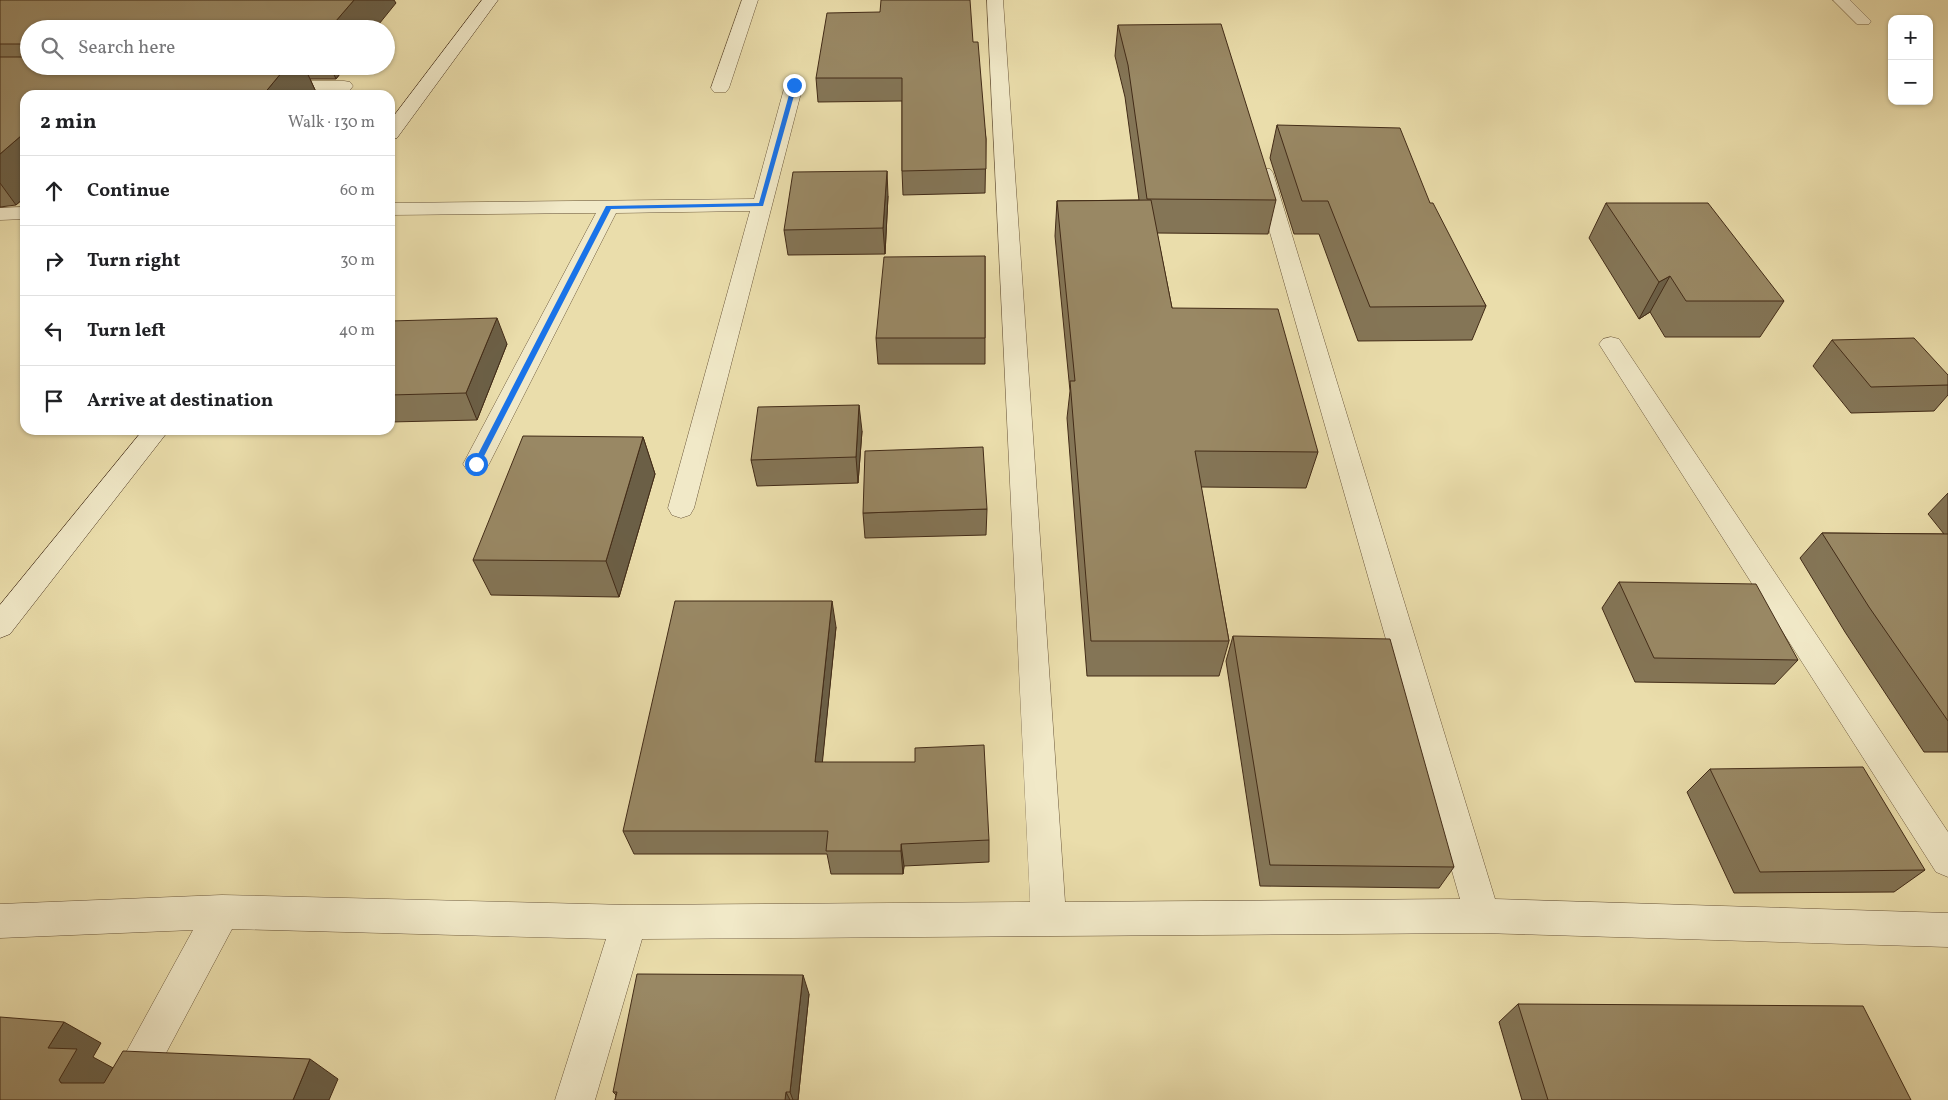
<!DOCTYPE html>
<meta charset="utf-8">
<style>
body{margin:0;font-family:Vollkorn,serif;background:#f6f6f6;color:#202124}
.controls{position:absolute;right:15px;top:15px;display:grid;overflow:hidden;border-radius:10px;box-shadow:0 1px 4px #0004}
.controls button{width:45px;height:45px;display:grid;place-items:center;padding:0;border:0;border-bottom:1px solid #e0e0e0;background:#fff;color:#202124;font:25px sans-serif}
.stop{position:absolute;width:15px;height:15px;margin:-11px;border:4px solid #1a73e8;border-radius:50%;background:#fff}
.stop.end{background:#1a73e8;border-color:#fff;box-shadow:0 1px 5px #0008}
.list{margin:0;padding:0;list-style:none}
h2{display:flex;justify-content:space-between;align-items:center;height:65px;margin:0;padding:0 20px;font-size:21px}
h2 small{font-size:16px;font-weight:400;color:#757577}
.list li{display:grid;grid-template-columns:32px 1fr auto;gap:15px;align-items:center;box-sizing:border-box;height:70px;padding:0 20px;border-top:1px solid #e0e0e0}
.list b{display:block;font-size:19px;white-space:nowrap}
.list em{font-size:16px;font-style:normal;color:#757577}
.icon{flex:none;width:28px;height:28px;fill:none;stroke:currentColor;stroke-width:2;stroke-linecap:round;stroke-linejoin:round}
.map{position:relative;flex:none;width:1948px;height:1100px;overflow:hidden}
.search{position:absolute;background:#fff;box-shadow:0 1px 4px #0004;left:20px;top:20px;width:375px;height:55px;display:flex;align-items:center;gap:12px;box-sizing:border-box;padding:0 18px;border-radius:28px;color:#757577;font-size:19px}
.panel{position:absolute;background:#fff;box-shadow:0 1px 4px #0004;left:20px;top:90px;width:375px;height:345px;border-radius:15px}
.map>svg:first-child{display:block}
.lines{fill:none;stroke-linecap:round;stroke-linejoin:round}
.street-casing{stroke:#6c583c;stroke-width:1}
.secondary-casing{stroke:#422b17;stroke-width:1}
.street{fill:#f1e9c8;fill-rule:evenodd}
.secondary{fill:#f1e9c8;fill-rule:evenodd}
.wall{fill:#847556;stroke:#422b17}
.shaded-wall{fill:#6b5f46;stroke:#422b17}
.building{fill:#998864;stroke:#422b17}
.route{fill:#1a73e8}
</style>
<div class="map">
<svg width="1948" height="1100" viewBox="0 0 1948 1100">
<rect width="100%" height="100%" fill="#eaddab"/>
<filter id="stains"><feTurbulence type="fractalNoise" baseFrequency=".004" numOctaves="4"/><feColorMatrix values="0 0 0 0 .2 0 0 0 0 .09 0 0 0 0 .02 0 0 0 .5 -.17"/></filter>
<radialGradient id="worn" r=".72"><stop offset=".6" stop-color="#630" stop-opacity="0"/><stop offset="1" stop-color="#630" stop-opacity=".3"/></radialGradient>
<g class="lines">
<defs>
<g id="street">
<polygon points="742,0 758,0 729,88 726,92 714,92 711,88"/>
<polygon points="987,0 1003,0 1065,902 1460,899 1253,173 1256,169 1270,169 1273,173 1495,899 1948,913 1948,947 1482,933 642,939 595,1100 555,1100 606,939 232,929 141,1100 100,1100 193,930 0,938 0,904 222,895 629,905 1030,902"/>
<polygon points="1833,0 1850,0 1871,21 1869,24 1857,24"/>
<polygon points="794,80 800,81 803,85 694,508 690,515 681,518 672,515 668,508 750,211 616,213 489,464 485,470 476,473 467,470 463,464 596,213 390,215 390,203 754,199 785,85 788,81"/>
<polygon points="276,81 344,81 350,82 353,86 350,90 344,91 270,90 267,86 270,82"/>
<polygon points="25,207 25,219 0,220 0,208"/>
<polygon points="1611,337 1619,339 1948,832 1948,877 1936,872 1599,344 1603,339"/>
</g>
<g id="secondary">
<polygon points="482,0 498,0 397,138 390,140 390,121"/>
<polygon points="143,430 169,430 10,634 0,638 0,605"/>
</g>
</defs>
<use href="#street" class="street-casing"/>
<use href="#secondary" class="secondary-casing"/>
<use href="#street" class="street"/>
<use href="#secondary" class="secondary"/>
</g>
<g class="wall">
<polygon points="0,0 396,3 29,29 29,66 346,66 336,79 310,79 316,92 313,95 25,95 25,197 16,205 0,207"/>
<polygon points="1118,25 1276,200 1268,234 1157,233 1172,308 1318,452 1306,488 1201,487 1229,641 1219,676 1087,676 1067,418 1070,391 1055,236 1057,201 1139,200 1125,97 1115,56"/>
<polygon points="973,42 986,139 985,193 903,195 902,171 902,101 818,102 816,78"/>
<polygon points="1277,125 1430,203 1486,306 1472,340 1358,341 1319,234 1294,234 1270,158"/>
<polygon points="888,196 885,254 788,255 784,230"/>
<polygon points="1606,203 1784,301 1760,337 1665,337 1650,312 1639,319 1589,238"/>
<polygon points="985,256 985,364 878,364 876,338"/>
<polygon points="390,321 507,344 477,420 390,422"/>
<polygon points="1832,340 1948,375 1948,395 1934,411 1851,413 1813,366"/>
<polygon points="862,431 858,483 757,486 751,460"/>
<polygon points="643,437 655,474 619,597 491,595 473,560"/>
<polygon points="1948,493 1948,752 1924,752 1845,632 1800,558 1822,533 1944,534 1928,514"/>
<polygon points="987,509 986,535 865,538 863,513"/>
<polygon points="1619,582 1798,660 1775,684 1635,682 1602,608"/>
<polygon points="836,627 822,762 989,840 989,862 904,866 903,874 831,874 827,854 634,854 623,831"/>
<polygon points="1233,636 1454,867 1439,888 1260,886 1226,661"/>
<polygon points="1710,769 1925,870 1894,892 1734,893 1687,792"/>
<polygon points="809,994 798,1100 615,1100 616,1095 613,1092"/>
<polygon points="1518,1004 1911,1100 1522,1100 1499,1022"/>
</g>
<g class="shaded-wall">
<polygon points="354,0 394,0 396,3 375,29 329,29"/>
<polygon points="287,66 304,66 316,92 313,95 263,95"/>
<polygon points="330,66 346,66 336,79"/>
<polygon points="22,135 25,140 25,197 16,205 0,183 0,154"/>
<polygon points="887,171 888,196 885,254 883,228"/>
<polygon points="1670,276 1650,312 1639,319 1659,282"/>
<polygon points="497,318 507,344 477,420 466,393"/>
<polygon points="859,405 862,431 858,483 856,457"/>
<polygon points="643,437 655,474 619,597 606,561"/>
<polygon points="832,601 836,627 820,786 815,762"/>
<polygon points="901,844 904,866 903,874 901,851"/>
<polygon points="803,975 809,994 798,1100 793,1100 790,1092"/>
<polygon points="64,1022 101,1043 93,1057 115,1069 99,1100 61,1083 59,1080 48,1048"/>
<polygon points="310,1059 338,1079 329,1100 293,1100"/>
<polygon points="786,1092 790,1100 785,1100"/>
</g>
<g class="building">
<polygon points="0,0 354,0 329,29 29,29 29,44 0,44"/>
<polygon points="881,0 970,0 973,42 978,42 986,139 986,169 902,171 902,78 816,78 827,13 880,12"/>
<polygon points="1221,24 1276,200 1147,199 1128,65 1118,25"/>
<polygon points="0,57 29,57 29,66 287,66 263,95 25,95 25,135 22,135 0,154"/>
<polygon points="1277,125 1400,128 1430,203 1433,203 1486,306 1370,307 1328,201 1302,201"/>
<polygon points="887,171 883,228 784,230 793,172"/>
<polygon points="1151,200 1172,308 1278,309 1318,452 1195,451 1229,641 1091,641 1070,381 1075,381 1057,201"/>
<polygon points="1606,203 1708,203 1784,301 1686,301 1670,276 1659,282"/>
<polygon points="985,256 985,338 876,338 884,257"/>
<polygon points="497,318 466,393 390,395 390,321"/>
<polygon points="1914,338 1948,375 1948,385 1871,387 1832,340"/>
<polygon points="859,405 856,457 751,460 758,407"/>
<polygon points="523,436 643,437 606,561 473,560"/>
<polygon points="983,447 987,509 863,513 865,451"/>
<polygon points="1822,533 1948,534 1948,721 1869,607"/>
<polygon points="1619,582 1756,584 1798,660 1654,658"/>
<polygon points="675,601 832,601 815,762 915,762 915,748 984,745 989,840 901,844 901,851 826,851 828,831 623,831"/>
<polygon points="1233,636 1390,639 1454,867 1270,865"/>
<polygon points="1863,767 1925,870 1760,872 1710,769"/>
<polygon points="637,974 803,975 790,1092 786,1092 785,1100 615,1100 617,1092 613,1092"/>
<polygon points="1518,1004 1863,1006 1911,1100 1548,1100"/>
<polygon points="0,1017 64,1022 48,1048 77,1049 59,1080 61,1083 104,1083 123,1051 310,1059 293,1100 0,1100"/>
</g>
<polygon class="route" points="792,84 797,85 763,206 611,209 480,464 474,466 473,464 606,206 759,203"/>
<rect width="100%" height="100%" filter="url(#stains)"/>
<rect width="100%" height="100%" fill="url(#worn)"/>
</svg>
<div class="controls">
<button>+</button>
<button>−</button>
</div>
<div class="stop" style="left:476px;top:464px"></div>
<div class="stop end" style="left:794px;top:85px"></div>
<div class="search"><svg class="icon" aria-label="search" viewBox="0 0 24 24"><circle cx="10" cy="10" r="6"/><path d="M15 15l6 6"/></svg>Search here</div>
<section class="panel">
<h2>2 min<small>Walk · 130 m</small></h2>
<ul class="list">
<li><svg class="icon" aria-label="ahead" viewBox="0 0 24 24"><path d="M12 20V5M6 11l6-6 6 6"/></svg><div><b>Continue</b></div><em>60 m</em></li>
<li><svg class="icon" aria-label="right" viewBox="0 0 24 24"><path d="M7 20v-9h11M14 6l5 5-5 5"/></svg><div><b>Turn right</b></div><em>30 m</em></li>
<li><svg class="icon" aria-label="left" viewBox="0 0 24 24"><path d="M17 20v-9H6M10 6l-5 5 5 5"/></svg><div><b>Turn left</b></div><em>40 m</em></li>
<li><svg class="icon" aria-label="arrive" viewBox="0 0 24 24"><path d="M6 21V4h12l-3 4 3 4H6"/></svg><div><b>Arrive at destination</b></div></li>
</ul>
</section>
</div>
